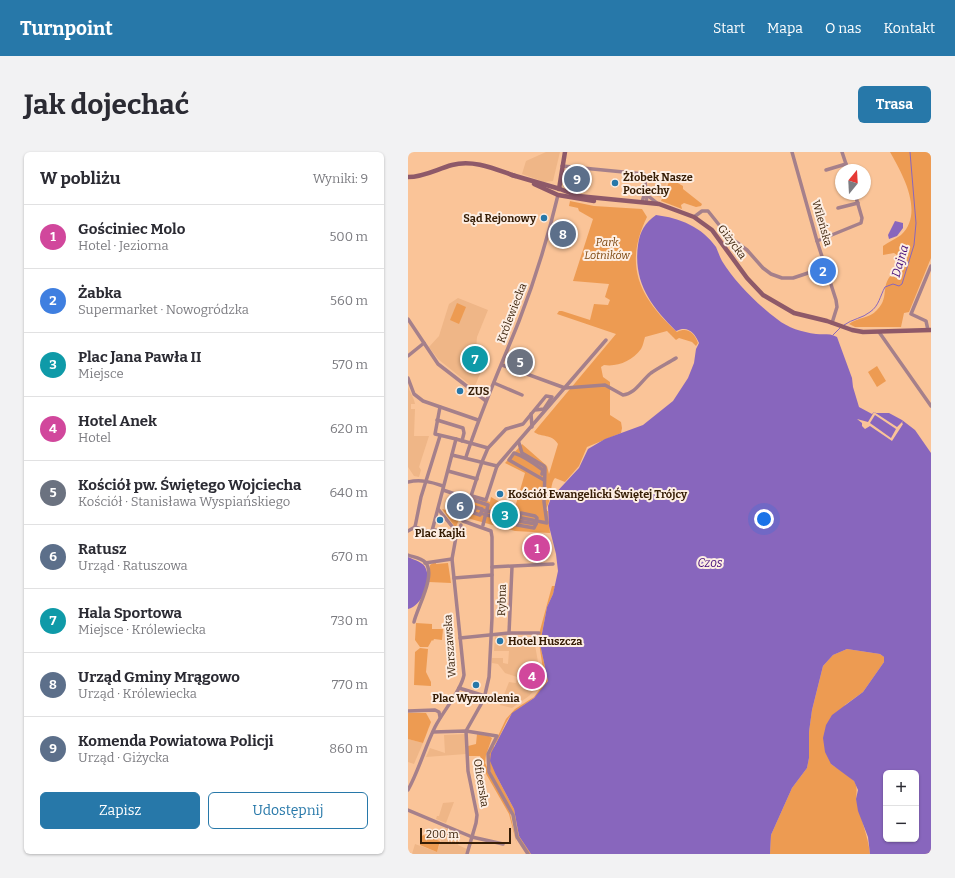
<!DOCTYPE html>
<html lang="pl">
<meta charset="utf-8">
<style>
body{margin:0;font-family:Bitter,serif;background:#f2f2f3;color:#2b2b33}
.controls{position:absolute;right:12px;bottom:12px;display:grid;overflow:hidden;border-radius:6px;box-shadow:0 1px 3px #0004}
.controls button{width:36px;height:36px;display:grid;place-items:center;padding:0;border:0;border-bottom:1px solid #e1e1e2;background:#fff;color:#2b2b33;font:20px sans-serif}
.compass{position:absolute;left:427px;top:12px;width:36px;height:36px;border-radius:50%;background:#fff;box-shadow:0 1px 3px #0004;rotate:18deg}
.scale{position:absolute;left:12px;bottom:10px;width:91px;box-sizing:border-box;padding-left:4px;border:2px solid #361d05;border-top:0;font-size:11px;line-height:14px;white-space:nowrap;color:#361d05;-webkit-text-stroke:3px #fdeee3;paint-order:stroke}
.you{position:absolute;left:356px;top:367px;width:14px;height:14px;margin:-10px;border:3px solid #fff;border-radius:50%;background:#1a73e8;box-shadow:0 0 0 6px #1a73e833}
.badge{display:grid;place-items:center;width:26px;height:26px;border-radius:50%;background:#2778a9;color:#fff;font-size:13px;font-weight:700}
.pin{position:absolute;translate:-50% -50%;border:2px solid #fff;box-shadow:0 1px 4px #0006}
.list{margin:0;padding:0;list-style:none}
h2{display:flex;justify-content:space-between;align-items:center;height:52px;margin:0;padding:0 16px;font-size:17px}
h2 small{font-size:13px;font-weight:400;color:#7c7c81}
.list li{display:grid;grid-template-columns:26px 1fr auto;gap:12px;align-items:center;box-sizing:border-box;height:64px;padding:0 16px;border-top:1px solid #e1e1e2}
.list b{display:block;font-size:15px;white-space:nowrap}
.list p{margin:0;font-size:13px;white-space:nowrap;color:#7c7c81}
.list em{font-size:13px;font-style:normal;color:#7c7c81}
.actions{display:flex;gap:8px;padding:12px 16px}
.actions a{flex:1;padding:9px 0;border:1px solid #2778a9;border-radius:6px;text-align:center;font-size:14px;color:#2778a9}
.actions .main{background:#2778a9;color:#fff}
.map{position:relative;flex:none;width:523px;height:702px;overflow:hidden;border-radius:6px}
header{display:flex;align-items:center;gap:24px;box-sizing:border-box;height:56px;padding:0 20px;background:#2778a9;color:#fff}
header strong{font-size:19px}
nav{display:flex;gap:22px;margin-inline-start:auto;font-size:14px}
.intro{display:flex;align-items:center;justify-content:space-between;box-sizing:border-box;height:96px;padding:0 24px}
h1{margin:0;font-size:28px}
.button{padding:10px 18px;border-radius:6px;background:#2778a9;color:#fff;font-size:14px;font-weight:700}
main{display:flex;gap:24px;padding:0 24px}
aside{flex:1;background:#fff;border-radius:6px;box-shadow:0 1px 3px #0004}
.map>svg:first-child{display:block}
.built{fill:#efb687}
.green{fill:#ed9b52}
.water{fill:#8866bd;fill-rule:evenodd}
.pier{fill:#fac498;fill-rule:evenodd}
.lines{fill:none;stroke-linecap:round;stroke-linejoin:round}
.stream{stroke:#8866bd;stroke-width:1}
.street{stroke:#a5808b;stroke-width:3.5}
.secondary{stroke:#8e5969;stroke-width:4.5}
.poi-dot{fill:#2778a9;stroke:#fdeee3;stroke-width:1.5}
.labels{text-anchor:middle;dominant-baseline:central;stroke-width:4;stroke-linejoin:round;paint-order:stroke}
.poi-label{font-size:11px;font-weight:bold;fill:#361d05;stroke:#fdeee3;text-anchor:start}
.street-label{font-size:11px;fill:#361d05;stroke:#fdeee3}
.park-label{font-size:11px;font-style:italic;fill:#7d4710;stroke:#fdeee3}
.water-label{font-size:12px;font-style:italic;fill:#460e7b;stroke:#fdeee3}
</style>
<header>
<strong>Turnpoint</strong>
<nav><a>Start</a><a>Mapa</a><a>O nas</a><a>Kontakt</a></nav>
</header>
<div class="intro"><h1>Jak dojechać</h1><a class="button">Trasa</a></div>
<main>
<aside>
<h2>W pobliżu<small>Wyniki: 9</small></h2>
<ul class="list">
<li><span class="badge" style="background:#d1479c">1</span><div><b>Gościniec Molo</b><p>Hotel · Jeziorna</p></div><em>500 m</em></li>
<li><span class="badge" style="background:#3f7fe0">2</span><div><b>Żabka</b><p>Supermarket · Nowogródzka</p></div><em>560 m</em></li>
<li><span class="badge" style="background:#0f9aa8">3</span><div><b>Plac Jana Pawła II</b><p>Miejsce</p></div><em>570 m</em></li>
<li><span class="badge" style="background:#d1479c">4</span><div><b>Hotel Anek</b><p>Hotel</p></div><em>620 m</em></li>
<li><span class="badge" style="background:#6b7280">5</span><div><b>Kościół pw. Świętego Wojciecha</b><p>Kościół · Stanisława Wyspiańskiego</p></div><em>640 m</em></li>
<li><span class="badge" style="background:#5c6f8a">6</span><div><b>Ratusz</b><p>Urząd · Ratuszowa</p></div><em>670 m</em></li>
<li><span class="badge" style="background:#0f9aa8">7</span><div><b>Hala Sportowa</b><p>Miejsce · Królewiecka</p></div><em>730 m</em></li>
<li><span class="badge" style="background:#5c6f8a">8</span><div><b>Urząd Gminy Mrągowo</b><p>Urząd · Królewiecka</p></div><em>770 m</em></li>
<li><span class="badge" style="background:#5c6f8a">9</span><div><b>Komenda Powiatowa Policji</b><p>Urząd · Giżycka</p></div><em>860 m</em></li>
</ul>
<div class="actions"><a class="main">Zapisz</a><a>Udostępnij</a></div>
</aside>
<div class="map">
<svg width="523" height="702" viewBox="0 0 523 702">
<rect width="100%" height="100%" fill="#fac498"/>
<g class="built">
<polygon points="138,0 152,0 145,29 136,30 114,22 118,9"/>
<polygon points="241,26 259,29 253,46 243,43 240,37"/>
<polygon points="50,146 80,158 69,185 68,197 78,205 78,208 66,236 30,207 21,195 31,184 41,152"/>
<polygon points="0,235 6,248 7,252 3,252 3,257 7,257 6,284 21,284 11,315 13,318 11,325 6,324 0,315"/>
<polygon points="108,483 108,492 127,493 133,527 132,532 121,544 104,556 92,553 101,530 108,531 109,525 97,521 90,512 84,511 84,506 95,506 95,511 100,512 101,499 86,499 87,484"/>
<polygon points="57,582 58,602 18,605 22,596 37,601 36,583"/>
<polygon points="0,587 15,591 6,612 0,610"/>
<polygon points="46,650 38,671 28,667 29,664 31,664 35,651"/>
<polygon points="37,676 53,683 50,693 59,697 57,702 4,702 7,692 29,700"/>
</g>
<g class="green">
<path d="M482,0H523V106L501,160L496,161L493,175H447L441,172C450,165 461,167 469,158C484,143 468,132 492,115V105L486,101L475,103V94C480,90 488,87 493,83C517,61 494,21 482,0Z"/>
<polygon points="261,30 268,30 275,34 275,37 294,52 293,54 288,55 276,51 273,53 274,57 253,49"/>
<path d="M162,49L186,54L234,57L239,65C215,114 232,146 269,180C279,175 286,180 290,191L288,194L284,190L271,186L268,188L259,179L237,185C236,188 235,194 233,197C224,209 210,215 196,213L193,215L195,225L202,230V263L213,270L214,276L213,281L179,295L171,314L157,330L147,326C141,332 145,350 136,359H140L142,381L107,379L59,366L66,345L82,350L83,345L90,349L108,352L117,321L97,311L114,292L139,314L141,322L150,292C143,281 134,286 126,280L208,182L149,162L151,159H154L182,168L186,152L200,153L202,148L197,145L201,132L165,129L185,67L171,59L170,56L161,54Z"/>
<polygon points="49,151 58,155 51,172 42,168"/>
<polygon points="469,214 478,229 469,235 460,220"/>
<polygon points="34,357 53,362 48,375 47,375"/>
<polygon points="25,411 28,411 28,412 40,411 43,431 21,430 22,413"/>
<path d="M144,434H147L145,442L139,455L132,492L140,529C132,545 117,551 105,561C97,568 93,585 86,594L88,623L106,657L111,684L123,702H121L110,685L108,670L84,624L81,613V603L98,567L107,557L126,545L137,530L131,491V482Z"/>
<polygon points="8,471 24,472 24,477 35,477 34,488 26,487 25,489 24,488 20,495 12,495 7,488"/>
<polygon points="12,496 20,497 18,520 23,530 23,534 6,533 7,500"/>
<path d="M439,497L472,502L476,505V510L455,540L437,553L423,612C430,617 440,622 446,629C451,636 447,642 449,650C453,668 460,684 462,702H362L363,683L384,636L399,616L401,606V580L404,558L415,514L425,503Z"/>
<polygon points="0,561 18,561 23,570 15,591 0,587"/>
<polygon points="69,582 81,584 84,586 78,603 77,611 102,661 109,693 101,662 77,620 72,604 60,604 60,594 68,592"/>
<polygon points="15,683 32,689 29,700 12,693 12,687"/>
</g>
<g class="water">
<path d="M248,63C272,66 294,75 308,95C310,100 312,105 314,109C327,130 349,152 369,167C380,176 394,180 408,182C416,183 422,181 429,185L444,226L445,235L451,255L464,262L466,260L468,261H481L494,268L507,278L523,301V702H462L460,685L450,659L448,647L450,638L446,629L423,612L417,600L415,586L418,573L424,563L455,540L476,510V505L472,502L439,497L425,503L415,514L404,558L401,580V606L399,616L384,636L363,683L362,702H123L111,684L106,657L88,623L82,609L83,601L104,561L126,546L140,529L132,492L139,455L145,442L150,419L148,402L141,374L140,354L143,346L171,316L180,297L197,287L235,273L265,249L280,226L286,211L288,197L291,191C287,181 280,173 268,179C243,154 225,131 230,93C232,79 237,71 248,63ZM478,621H508V687H478Z"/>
<polygon points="487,69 495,71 495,76 489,84 481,87 480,83"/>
<path d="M0,405C6,408 16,410 18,417C23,430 14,454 0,457Z"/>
</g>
<path class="pier" d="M466,260L489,275L495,269L494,271L495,272L484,289L462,274L457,277L454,274V271L449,267L460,270ZM467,263L488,277L483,286L462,271Z"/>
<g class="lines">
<g class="stream">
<path d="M436,173C444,167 455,166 462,160C471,154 472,144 477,135L485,132L491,134L494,132L506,93L508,71L502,0"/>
<polyline points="425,183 432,176"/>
</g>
<g class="street">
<polyline points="384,0 409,89 428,148 429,155 424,171"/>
<polyline points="434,0 440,18"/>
<polyline points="154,14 236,22 239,45 238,50"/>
<polyline points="418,18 438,12"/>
<polyline points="239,43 249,51"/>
<polyline points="234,50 237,40"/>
<polyline points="430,56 450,51"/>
<polyline points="286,65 294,59 300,59 320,84 339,98 355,116 363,122 374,126 385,126 418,115"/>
<polyline points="409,89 453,71 454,66 447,42"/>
<polyline points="0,167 30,212 78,249"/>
<polyline points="520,178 518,169 503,162 523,114"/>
<polyline points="471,180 523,254"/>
<polyline points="0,204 16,191"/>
<path d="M94,213L157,236L197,233L215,243C227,242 233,229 243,221C250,216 260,211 268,206"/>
<polyline points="0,226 6,242 15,249 70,268"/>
<polyline points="86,231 114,243"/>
<polyline points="32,255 27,282 48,287"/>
<polyline points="123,262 124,275"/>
<polyline points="29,268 55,276 56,281 54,289"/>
<polyline points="44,303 89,314"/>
<path d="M58,305C73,258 93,214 111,169C127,128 140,85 150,43"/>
<polyline points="89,314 198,188"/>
<polyline points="40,319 69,327"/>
<path d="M134,322L135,318C127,312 116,304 106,301L101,308L136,328"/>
<path d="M0,330C13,327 23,330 35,334"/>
<polyline points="35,338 80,353 75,373"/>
<polyline points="64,344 78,348 89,314"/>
<polyline points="60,354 67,356 67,355 74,357 74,358 139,371 136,350 137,316 136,314 114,301 111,291"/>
<polyline points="67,356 66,361 72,363 73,361"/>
<polyline points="74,358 73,361 78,363 110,369 109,373 126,376 128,372"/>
<polygon points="113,361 127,364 129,366 128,372 110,369"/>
<polyline points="7,375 13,345 32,284"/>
<polyline points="7,375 21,380 27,378 48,385"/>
<polyline points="0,379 7,375"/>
<polyline points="24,379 48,287 80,296"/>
<polyline points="48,380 51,378 53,373"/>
<path d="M0,403C5,405 13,406 17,410C29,422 9,456 6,470"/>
<polyline points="17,411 44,407"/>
<polyline points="84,415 145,412"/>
<polyline points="46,426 84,423"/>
<polyline points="101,481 104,415"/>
<polyline points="52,486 101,481 131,481"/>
<polyline points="51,536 77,544"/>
<polyline points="0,559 27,558 31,560 32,565"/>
<polyline points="25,580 58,579 89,584 80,602 81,620 105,663 109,685 120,702"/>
<path d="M0,638C11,618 17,595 27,575C35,559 53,539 56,523L44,407L48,385L47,378L30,357"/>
<polyline points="0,658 64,685 95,692"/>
<polyline points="59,702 68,671 69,663 60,619 58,579 76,547 81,525 84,466 84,385 83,379 55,369 74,310 80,296 98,277 115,272 138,244 144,245 136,257 127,258"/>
</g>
<g class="secondary">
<polyline points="104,23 152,37 170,44 251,52 286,65 304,78 339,126 355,143 386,161 419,169 444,178 455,180 523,178"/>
<path d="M0,25C16,25 29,17 44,13C65,7 87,17 107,24"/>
<polyline points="126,32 150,43 186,49"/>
<polyline points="151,37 157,0"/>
</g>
</g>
<g class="poi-dot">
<circle cx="207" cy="31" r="4"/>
<circle cx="136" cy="66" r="4"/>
<circle cx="52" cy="239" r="4"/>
<circle cx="92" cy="342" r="4"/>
<circle cx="32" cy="368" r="4"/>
<circle cx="92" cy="489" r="4"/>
<circle cx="68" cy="533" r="4"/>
</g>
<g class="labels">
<g class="poi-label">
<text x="215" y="25">Żłobek Nasze<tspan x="215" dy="13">Pociechy</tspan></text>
<text x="128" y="66" text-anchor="end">Sąd Rejonowy</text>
<text x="60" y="239">ZUS</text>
<text x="100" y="342">Kościół Ewangelicki Świętej Trójcy</text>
<text x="32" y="381" text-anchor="middle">Plac Kajki</text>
<text x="100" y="489">Hotel Huszcza</text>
<text x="68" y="546" text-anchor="middle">Plac Wyzwolenia</text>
</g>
<g class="street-label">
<text transform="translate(414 71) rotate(74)">Wileńska</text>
<text transform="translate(324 90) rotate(53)">Giżycka</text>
<text transform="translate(104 161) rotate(-69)">Królewiecka</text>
<text transform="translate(94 448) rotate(-88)">Rybna</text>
<text transform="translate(42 494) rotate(-94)">Warszawska</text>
<text transform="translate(73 631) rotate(81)">Oficerska</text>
</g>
<g class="park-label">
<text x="199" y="90">Park<tspan x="199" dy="13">Lotników</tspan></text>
</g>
<g class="water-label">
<text transform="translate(492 109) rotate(-74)">Dajna</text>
<text x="302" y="411">Czos</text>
</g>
</g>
</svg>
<div class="controls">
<button>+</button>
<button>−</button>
</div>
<svg class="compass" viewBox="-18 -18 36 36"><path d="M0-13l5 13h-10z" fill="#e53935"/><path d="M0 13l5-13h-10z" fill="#7c7c81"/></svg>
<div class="scale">200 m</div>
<div class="you"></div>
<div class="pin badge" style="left:129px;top:396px;background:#d1479c">1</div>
<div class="pin badge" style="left:415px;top:119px;background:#3f7fe0">2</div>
<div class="pin badge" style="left:97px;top:363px;background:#0f9aa8">3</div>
<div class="pin badge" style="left:124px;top:524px;background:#d1479c">4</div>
<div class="pin badge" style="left:112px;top:210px;background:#6b7280">5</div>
<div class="pin badge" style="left:52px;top:354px;background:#5c6f8a">6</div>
<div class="pin badge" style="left:67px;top:207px;background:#0f9aa8">7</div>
<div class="pin badge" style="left:155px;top:82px;background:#5c6f8a">8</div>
<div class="pin badge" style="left:169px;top:27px;background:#5c6f8a">9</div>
</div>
</main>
